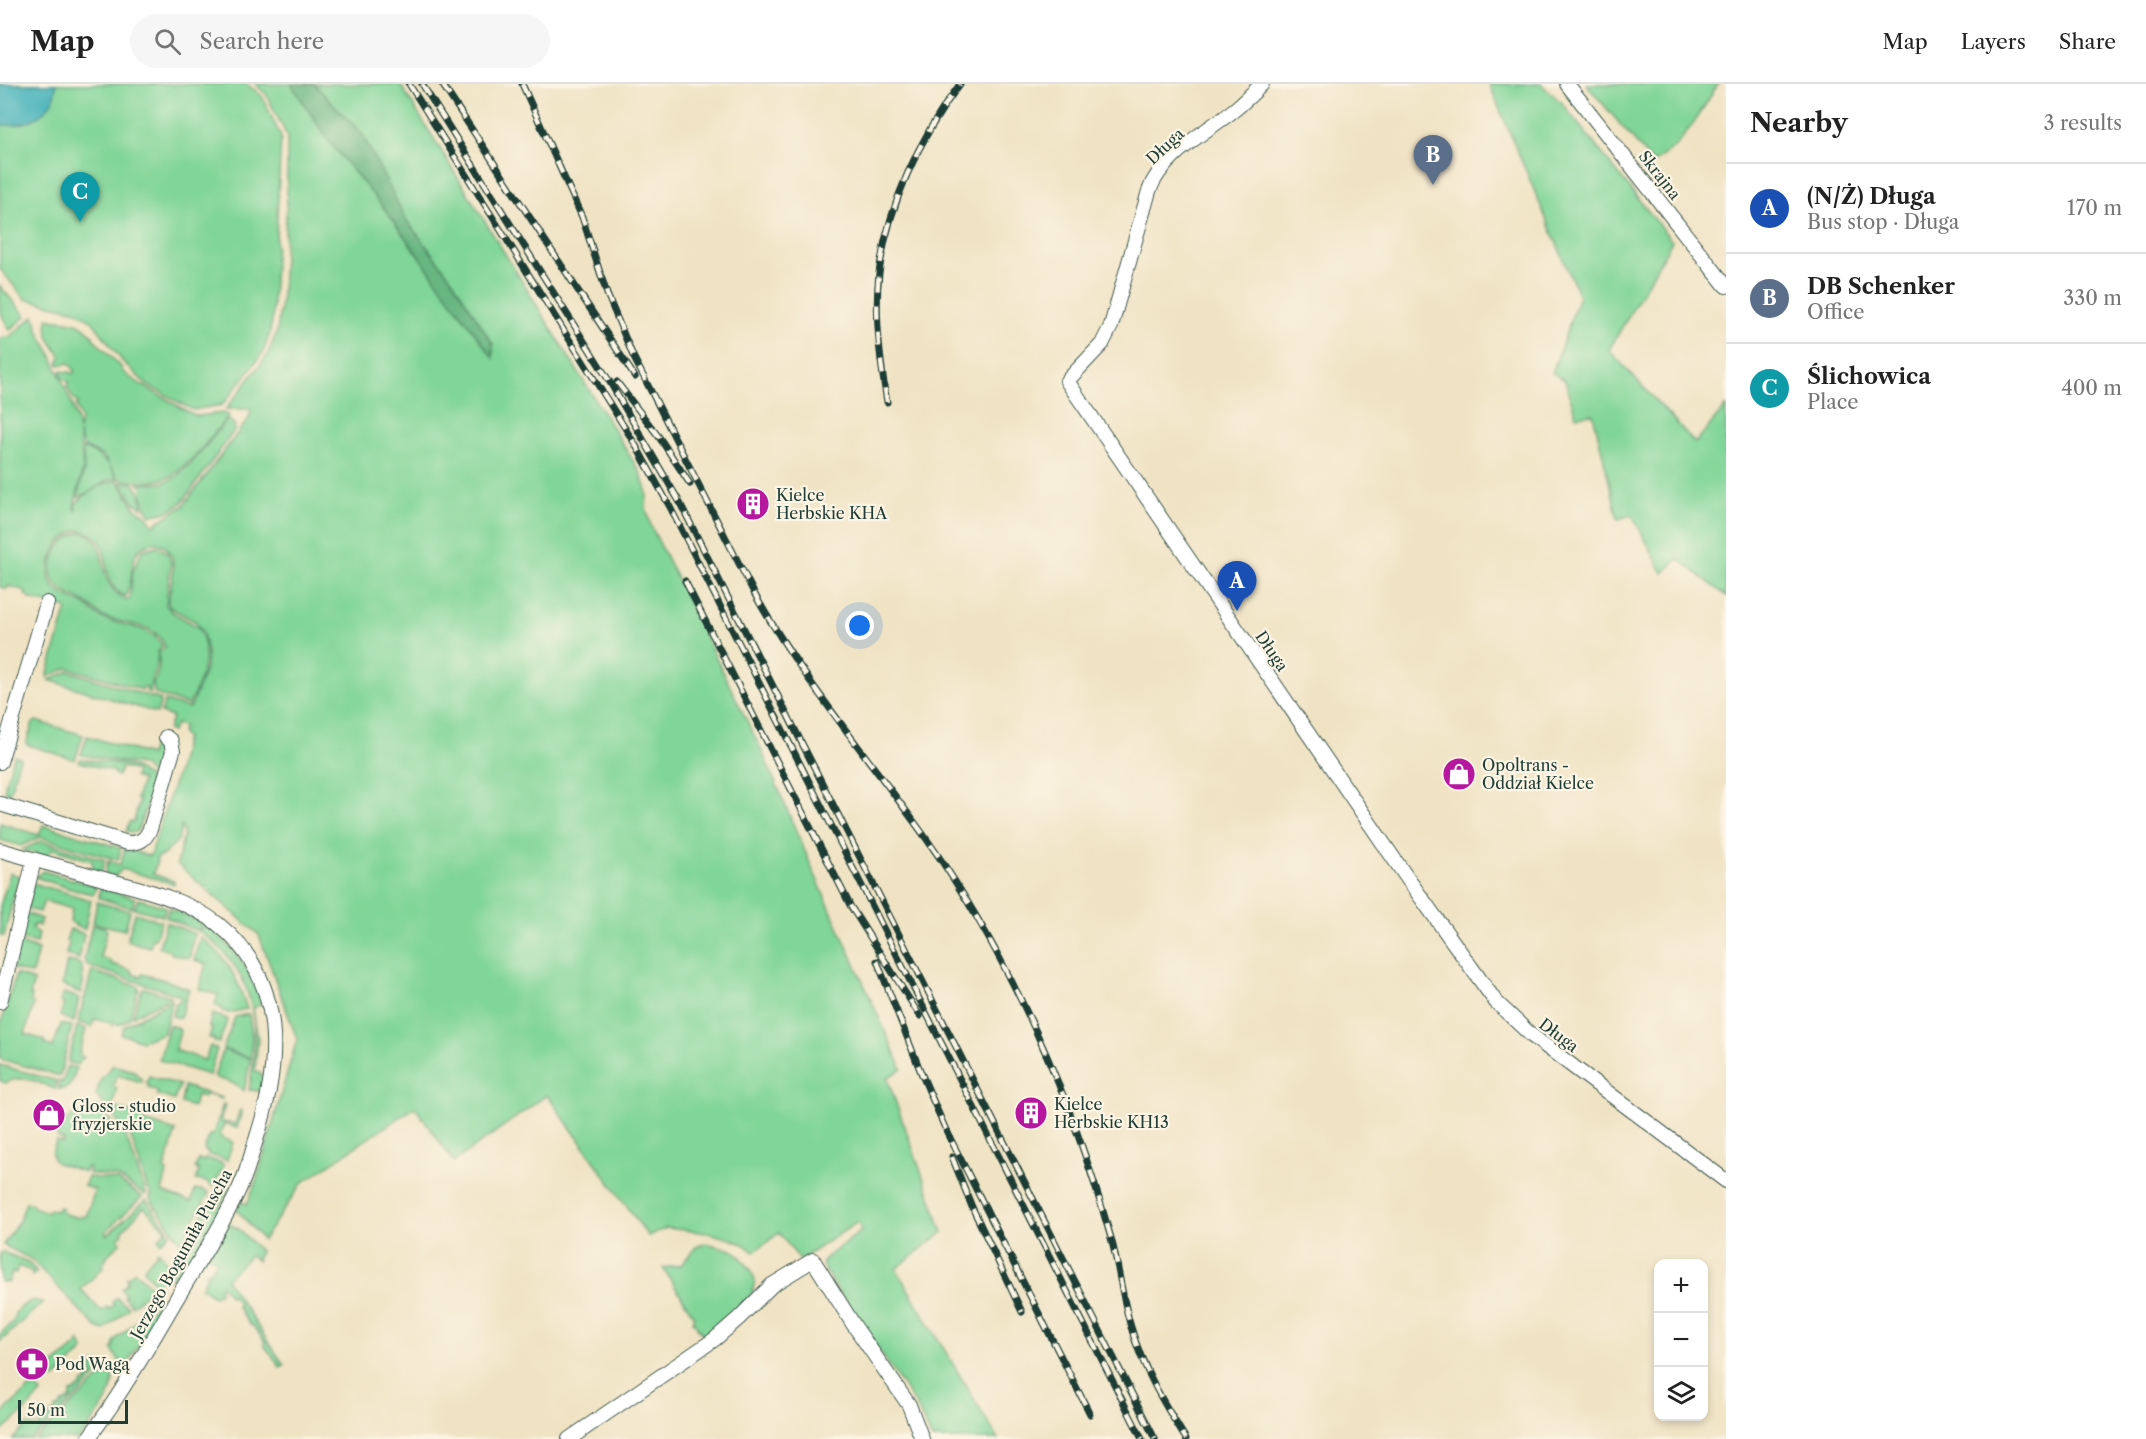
<!DOCTYPE html>
<meta charset="utf-8">
<style>
body{margin:0;font-family:"Libre Caslon Text",serif;background:#f6f6f6;color:#222}
.controls{position:absolute;right:18px;bottom:18px;display:grid;overflow:hidden;border-radius:12px;box-shadow:0 3px 9px #0003}
.controls button{width:54px;height:54px;display:grid;place-items:center;padding:0;border:0;border-bottom:2px solid #e0e0e0;background:#fff;color:#222;font:30px sans-serif}
.scale{position:absolute;left:18px;bottom:15px;width:110px;box-sizing:border-box;padding-left:6px;border:3px solid #1f3d34;border-top:0;font-size:16px;line-height:21px;white-space:nowrap;color:#1f3d34;-webkit-text-stroke:4px #fcf5e5;paint-order:stroke}
.you{position:absolute;left:860px;top:542px;width:21px;height:21px;margin:-15px;border:4px solid #fff;border-radius:50%;background:#1a73e8;box-shadow:0 0 0 9px #1a73e833}
.badge{display:grid;place-items:center;width:39px;height:39px;border-radius:50%;background:#b5179e;color:#fff;font-size:20px;font-weight:700}
.pin{position:absolute;translate:-50% -50px;filter:drop-shadow(0 2px 3px #0008)}
.pin::after{content:'';position:absolute;top:32px;width:21px;height:18px;background:inherit;clip-path:polygon(0 0,100% 0,50% 100%)}
.list{margin:0;padding:0;list-style:none}
h2{display:flex;justify-content:space-between;align-items:center;height:78px;margin:0;padding:0 24px;font-size:26px}
h2 small{font-size:20px;font-weight:400;color:#767676}
.list li{display:grid;grid-template-columns:39px 1fr auto;gap:18px;align-items:center;box-sizing:border-box;height:90px;padding:0 24px;border-top:2px solid #e0e0e0}
.list b{display:block;font-size:22px;white-space:nowrap}
.list p{margin:0;font-size:20px;white-space:nowrap;color:#767676}
.list em{font-size:20px;font-style:normal;color:#767676}
.icon{flex:none;width:33px;height:33px;fill:none;stroke:currentColor;stroke-width:2;stroke-linecap:round;stroke-linejoin:round}
.map{position:relative;flex:none;width:1726px;height:1355px;overflow:hidden}
header{display:flex;align-items:center;gap:36px;box-sizing:border-box;height:84px;padding:0 30px;background:#fff;border-bottom:2px solid #e0e0e0}
header strong{font-size:28px}
nav{display:flex;gap:33px;margin-inline-start:auto;font-size:21px}
.search{width:420px;height:54px;background:#f6f6f6;display:flex;align-items:center;gap:15px;box-sizing:border-box;padding:0 21px;border-radius:33px;color:#767676;font-size:22px}
main{display:flex}
aside{flex:1;background:#fff}
.map>svg:first-child{display:block}
.green{fill:#80d598;stroke:#508966;stroke-width:1.5}
.forest{fill:#68b680;stroke:#447a5a;stroke-width:1.5}
.water{fill:#41b1ba;stroke:#307777;stroke-width:1.5}
.lines{fill:none;stroke-linecap:round;stroke-linejoin:round}
.street-casing{stroke:#3e564a;stroke-width:16}
.street{stroke:#fff;stroke-width:14}
.rail-casing{stroke:#1f3d34;stroke-width:7}
.rail{stroke:#fcf5e5;stroke-width:4.5;stroke-dasharray:14;stroke-linecap:butt}
.labels{text-anchor:middle;dominant-baseline:central;stroke-width:4.5;stroke-linejoin:round;paint-order:stroke}
.street-label{font-size:16px;fill:#1f3d34;stroke:#fcf5e5}
.poi-label{font-size:16px;fill:#1f3d34;stroke:#fcf5e5;text-anchor:start}
</style>
<header>
<strong>Map</strong>
<div class="search"><svg class="icon" aria-label="search" viewBox="0 0 24 24"><circle cx="10" cy="10" r="6"/><path d="M15 15l6 6"/></svg>Search here</div>
<nav><a>Map</a><a>Layers</a><a>Share</a></nav>
</header>
<main>
<div class="map">
<svg width="1726" height="1355" viewBox="0 0 1726 1355">
<rect width="100%" height="100%" fill="#fcf5e5"/>
<filter id="ink" filterUnits="userSpaceOnUse"><feTurbulence type="fractalNoise" baseFrequency=".0167" numOctaves="2"/><feDisplacementMap in="SourceGraphic" scale="12" xChannelSelector="R" yChannelSelector="G"/><feConvolveMatrix kernelMatrix="1 2 1 2 8 2 1 2 1" color-interpolation-filters="sRGB"/></filter>
<filter id="wash" filterUnits="userSpaceOnUse"><feTurbulence type="fractalNoise" baseFrequency=".008" numOctaves="4" result="noise"/><feDisplacementMap in="SourceGraphic" scale="24" xChannelSelector="R" yChannelSelector="G"/><feGaussianBlur stdDeviation="1.35" result="paint"/><feColorMatrix in="noise" values="0 0 0 0 0 0 0 0 0 0 0 0 0 0 0 0 0 1.4 0 .05"/><feComposite in="paint" operator="in"/></filter>
<g filter="url(#wash)">
<rect width="100%" height="100%" fill="#f0e3c4"/>
<g class="green">
<polygon points="0,0 247,0 262,12 281,53 272,238 269,252 263,269 228,314 222,321 193,326 147,301 123,278 92,237 77,227 25,215 0,185"/>
<path d="M255,0H400L640,388L647,409L646,424L651,442L761,665L816,793L902,985L887,994L943,1148L896,1185L998,1355H932L916,1321L825,1187L822,1179L827,1173L861,1147L860,1142L856,1139L800,1176L779,1149L754,1168L743,1160L728,1154L707,1149L667,1144L648,1152L547,1011L454,1078L415,1023L302,1099L263,1156L237,1126L240,1118L247,1120L256,1097L297,955L259,851L177,780L184,749L181,742L179,755L165,770L156,774L157,777L153,790L174,797V800L122,785L116,792L105,790L108,777L120,781L125,765L150,772L179,683L186,653L182,650L183,642L176,640L172,648L168,646L172,633L161,629L165,617L189,624L191,622L206,583L207,568L203,548L196,538L169,523L168,518C170,504 178,479 169,467C165,462 159,459 153,459C125,461 136,499 125,513C92,494 121,452 78,446C63,453 56,459 51,476C43,505 61,509 82,519C89,522 94,529 100,533C119,543 152,540 162,562C156,569 158,572 157,580C155,592 149,595 151,609L146,607L147,604L144,603L142,606L140,605L68,584L47,593L67,524L30,515V513L25,511L26,507L8,502L7,505L0,503V254L9,253L34,232C37,237 36,240 38,245C40,254 48,261 51,270C60,297 75,318 79,347L81,335L76,322L78,318L74,316L67,302L69,298L62,294L60,287L74,289L75,287L69,279L59,281L58,279L61,273L48,253L47,234C70,240 74,231 93,252L92,253L122,284V287L135,297L192,330L198,332L222,329L229,331C213,350 189,385 166,394C152,400 134,398 119,395L110,382L117,395C106,395 103,399 95,405C89,409 83,409 77,414L84,387L83,364L98,371L109,381L103,372L83,362L79,349L83,384L74,423L77,428L75,421C84,409 104,397 118,397L135,424L147,432L153,441L183,422L249,334L251,325H226L267,272L277,247L282,210L287,112V52L266,10Z"/>
<polygon points="1489,0 1541,0 1561,18 1672,157 1609,266 1695,359 1726,322 1726,512 1678,475 1663,489 1632,431 1618,435 1593,330 1576,332 1565,296 1552,289 1579,212"/>
<polygon points="1586,0 1718,0 1696,36 1676,62 1653,79"/>
<polygon points="0,202 26,232 12,244 9,245 0,227"/>
<path d="M228,335L235,341L234,347L184,416C175,426 165,430 151,431C145,424 140,410 142,401L137,400C146,399 156,401 165,398C188,389 212,353 228,335Z"/>
<path d="M121,398L133,399C140,406 142,414 143,424L134,419Z"/>
<path d="M81,448C114,454 91,498 126,516L130,513L133,487L142,466L157,462L168,469L171,479L166,521L172,528L198,543C213,569 201,596 189,621L155,610L153,600L159,584V568L165,564C159,538 121,541 102,532C95,528 91,521 84,518C65,507 45,504 53,476C58,460 66,453 81,448Z"/>
<polygon points="69,587 161,616 157,629 49,596"/>
<polygon points="36,637 83,651 75,676 26,660 33,639"/>
<path d="M87,652L150,671L154,657C160,659 165,661 166,668L157,700L147,685L141,681L81,671Z"/>
<polygon points="14,672 21,674 18,680 9,711 5,707 5,701"/>
<path d="M80,675C104,680 145,674 153,704L138,746L134,749L126,747L130,737L134,738L139,716L136,715L142,696L134,693L136,687L122,683L118,692L114,690V687L79,678Z"/>
<polygon points="0,739 39,751 43,741 121,764 118,776 40,753 21,762 0,756"/>
<polygon points="41,757 105,776 101,789 93,785 92,777 53,765 45,772 22,766"/>
<polygon points="43,787 96,802 94,810 74,806 35,793"/>
<polygon points="10,789 19,792 4,852 0,851 0,822"/>
<polygon points="33,799 91,816 85,845 75,842 75,840 70,838 72,825 44,817 40,828 27,825"/>
<polygon points="100,804 135,814 132,824 99,814"/>
<polygon points="139,815 166,823 163,832 134,824"/>
<polygon points="97,818 130,827 125,846 93,839"/>
<polygon points="169,824 201,838 198,847 166,833"/>
<polygon points="26,829 41,835 39,842 35,840 32,844 39,850 37,859 19,855"/>
<polygon points="135,829 161,837 155,855 152,855 150,863 127,857"/>
<polygon points="166,838 195,850 191,862 190,873 188,874 171,870 171,867 159,863"/>
<path d="M203,839C231,858 251,886 262,919L253,925L258,955L255,986L265,993L262,1003L258,1007L249,1006C261,944 257,887 200,848Z"/>
<polygon points="92,841 104,843 107,847 100,873 110,876 110,879 132,887 132,890 141,893 142,890 168,897 189,905 180,934 172,932 176,919 180,917 181,912 88,882 84,875"/>
<polygon points="70,845 84,850 79,875 66,870 69,859 66,857"/>
<path d="M200,853C227,871 238,895 247,925L228,929L221,926V923L215,922L218,911L199,905L206,880L194,876Z"/>
<polygon points="19,858 38,866 32,890 13,885"/>
<polygon points="67,877 78,879 82,882 83,899 81,909 62,901"/>
<polygon points="92,887 137,902 139,904 130,934 119,941 113,938 112,942 111,939 94,935 92,943 78,938"/>
<polygon points="16,890 34,897 30,911 32,911 31,918 34,920 25,950 44,956 44,960 53,963 61,940 72,942 60,992 0,975 0,943"/>
<polygon points="144,904 172,913 133,932 142,905"/>
<polygon points="64,909 79,914 74,938 60,932 64,920 60,918"/>
<polygon points="172,916 164,949 142,957 121,950 124,942"/>
<polygon points="212,930 228,935 219,959 214,958 215,955 209,954 212,944 209,943"/>
<polygon points="249,930 252,951 251,974 223,965 235,933"/>
<polygon points="169,941 178,944 180,947 175,966 205,976 210,962 217,965 209,991 159,976"/>
<polygon points="77,942 86,945 79,971 84,973 77,981 68,978"/>
<polygon points="223,966 251,975 244,1007 235,1000 214,993"/>
<path d="M0,981L57,997L55,1005C39,999 22,989 6,999L0,997Z"/>
<polygon points="113,981 134,987 142,996 142,998 117,991 113,1002 117,1004 112,1023 142,1032 141,1036 176,1047 164,1086 167,1088 162,1108 191,1118 195,1106 202,1106 209,1109 181,1159 150,1115 151,1109 147,1103 128,1044 122,1043 96,1011 101,995"/>
<path d="M67,982L76,984C73,995 72,1006 58,1005L60,997L63,998Z"/>
<polygon points="149,992 180,1001 174,1016 157,1011 158,1007 148,1004 149,1001 146,1000"/>
<polygon points="184,1002 222,1014 222,1015 206,1010 204,1013 197,1011 193,1023 181,1019"/>
<polygon points="223,1020 225,1021 221,1034 222,1038 235,1040 240,1026 242,1027 237,1044 224,1040 220,1053 233,1058 227,1076 207,1070 208,1068 204,1066 209,1051 213,1051"/>
<path d="M99,1022L110,1037L125,1050L146,1109L145,1111L118,1093L88,1089L89,1084L86,1083L85,1088L57,1079L53,1075L52,1069L56,1057L63,1059L64,1056L57,1053C65,1031 78,1028 99,1022Z"/>
<polygon points="206,1074 222,1079 224,1082 213,1103 206,1098 196,1096 199,1086 195,1084 199,1075 204,1077"/>
<polygon points="88,1093 118,1096 142,1113 105,1148 107,1151 146,1116 170,1149 161,1159 158,1155 166,1146 144,1123 122,1147 123,1150 118,1154 121,1158 106,1173 107,1175 102,1180 104,1183 81,1205 101,1227 107,1223 109,1225 114,1221 112,1218 117,1214 129,1224 104,1246 96,1243 31,1175 3,1161 19,1137 26,1118 33,1120 33,1123 48,1128 50,1125 57,1127 59,1123 62,1124 62,1129 79,1134 80,1132 86,1133 95,1106 84,1102"/>
<path d="M223,1095L230,1102C216,1133 194,1174 169,1197L178,1173Z"/>
<polygon points="228,1139 239,1145 260,1167 257,1177 251,1171 226,1195 284,1281 280,1283 264,1261 266,1259 252,1241 250,1241 237,1222 239,1220 232,1211 230,1212 223,1202 220,1202 220,1208 214,1212 201,1204 207,1191 205,1190 211,1186 216,1177 207,1170"/>
<path d="M706,1159L732,1166L738,1170L751,1186L755,1196L752,1211L707,1252C700,1250 697,1242 693,1236L694,1232L663,1184L681,1181L696,1163Z"/>
<path d="M158,1167C171,1179 170,1188 156,1200L145,1188L144,1184Z"/>
<polygon points="3,1168 28,1178 37,1188 32,1192 31,1187 18,1182 16,1189 12,1188 9,1198 0,1198 0,1169"/>
<polygon points="135,1187 152,1204 132,1222 124,1213 126,1211 121,1205 128,1198 126,1195"/>
<polygon points="166,1212 158,1230 128,1278 120,1278 112,1266 115,1256"/>
<polygon points="33,1216 43,1218 0,1258 0,1250 14,1237 15,1229 25,1220"/>
<polygon points="79,1256 84,1266 55,1295 50,1295 45,1288 76,1262"/>
<polygon points="100,1279 106,1281 80,1309 31,1355 13,1355 27,1341 40,1343 40,1338 45,1337 45,1334 50,1333 51,1329 55,1328 56,1324 61,1323 61,1320 71,1314 71,1308 77,1307 77,1305 82,1303 82,1299 87,1298 87,1294 92,1293 92,1280"/>
<path d="M108,1286L111,1287C120,1308 91,1339 79,1355H35Z"/>
<polygon points="34,1300 41,1309 31,1321 0,1349 0,1331"/>
</g>
<polygon class="forest" points="291,0 314,0 362,50 407,137 451,194 493,260 493,274 383,123 330,59"/>
<path class="water" d="M0,0H56C55,30 28,43 0,41Z"/>
</g>
<g filter="url(#ink)">
<g class="lines">
<defs>
<g id="street">
<path d="M1262,0C1253,9 1244,18 1234,26C1206,48 1161,72 1149,107L1111,242L1102,260L1067,297L1405,791L1496,918L1531,951L1726,1097"/>
<polyline points="1567,0 1726,202"/>
<polyline points="0,678 47,519"/>
<path d="M0,720L128,759C140,759 145,756 150,745L173,667L171,657L166,653"/>
<path d="M0,766C33,775 67,785 100,794C140,805 185,814 218,840C287,896 281,980 256,1056C251,1072 247,1088 240,1103C223,1141 198,1178 177,1214C149,1262 121,1310 88,1355"/>
<polyline points="0,918 34,776"/>
<polyline points="569,1355 715,1255 739,1234 772,1201 813,1176 855,1243 909,1321 922,1355"/>
</g>
</defs>
<use href="#street" class="street-casing"/>
<use href="#street" class="street"/>
<defs>
<g id="rail">
<polyline points="409,0 635,360 670,423 1142,1355"/>
<polyline points="422,0 608,295 679,417 1155,1355"/>
<polyline points="442,0 635,293"/>
<path d="M522,0L582,133L607,210L633,272L754,509C803,597 870,675 928,757C970,817 1007,884 1037,950C1067,1015 1091,1085 1111,1154C1119,1183 1122,1214 1131,1243C1142,1283 1164,1320 1186,1355"/>
<polyline points="617,298 659,353 690,400"/>
<path d="M887,318C880,277 874,231 879,189C888,122 919,54 960,0"/>
<polyline points="685,497 851,823 920,932"/>
<polyline points="877,877 922,991 945,1044 1090,1330"/>
<polyline points="952,1073 972,1123 1022,1228"/>
</g>
</defs>
<use href="#rail" class="rail-casing"/>
<use href="#rail" class="rail"/>
</g>
</g>
<defs>
<symbol id="building-disc" viewBox="-11 -11 22 22"><circle r="9.5" fill="#b5179e" stroke="#fcf5e5"/><path d="M-4-6H4V6H1V3H-1V6H-4ZM-2.5-4.3h1.7v1.8h-1.7ZM.8-4.3h1.7v1.8H.8ZM-2.5-1h1.7V.8h-1.7ZM.8-1h1.7V.8H.8Z" fill="#fff"/></symbol>
<symbol id="shop-disc" viewBox="-11 -11 22 22"><circle r="9.5" fill="#b5179e" stroke="#fcf5e5"/><path d="M-5-2.5h2.3a2.7 3.5 0 0 1 5.4 0H5L5.5 6h-11ZM-1.5-2.5h3a1.5 2.3 0 0 0-3 0Z" fill="#fff"/></symbol>
<symbol id="pharmacy-disc" viewBox="-11 -11 22 22"><circle r="9.5" fill="#b5179e" stroke="#fcf5e5"/><path d="M-2-6h4v4h4v4h-4v4h-4v-4h-4v-4h4Z" fill="#fff"/></symbol>
</defs>
<g fill-rule="evenodd">
<use href="#building-disc" x="734" y="401" width="38" height="38"/>
<use href="#shop-disc" x="1440" y="671" width="38" height="38"/>
<use href="#building-disc" x="1012" y="1010" width="38" height="38"/>
<use href="#shop-disc" x="30" y="1012" width="38" height="38"/>
<use href="#pharmacy-disc" x="13" y="1261" width="38" height="38"/>
</g>
<g class="labels">
<g class="street-label">
<text transform="translate(1165 62) rotate(-43)">Długa</text>
<text transform="translate(1660 91) rotate(52)">Skrajna</text>
<text transform="translate(1272 567) rotate(56)">Długa</text>
<text transform="translate(1559 951) rotate(37)">Długa</text>
<text transform="translate(181 1170) rotate(-61)">Jerzego Bogumiła Puscha</text>
</g>
<g class="poi-label">
<text x="776" y="411">Kielce<tspan x="776" dy="18">Herbskie KHA</tspan></text>
<text x="1482" y="681">Opoltrans -<tspan x="1482" dy="18">Oddział Kielce</tspan></text>
<text x="1054" y="1020">Kielce<tspan x="1054" dy="18">Herbskie KH13</tspan></text>
<text x="72" y="1022">Gloss - studio<tspan x="72" dy="18">fryzjerskie</tspan></text>
<text x="55" y="1280">Pod Wagą</text>
</g>
</g>
</svg>
<div class="controls">
<button>+</button>
<button>−</button>
<button><svg class="icon" aria-label="layers" viewBox="0 0 24 24"><path d="M12 4l9 5-9 5-9-5zM3 14l9 5 9-5"/></svg></button>
</div>
<div class="scale">50 m</div>
<div class="you"></div>
<div class="pin badge" style="left:1237px;top:527px;background:#1a4fb4">A</div>
<div class="pin badge" style="left:1433px;top:101px;background:#5c6f8a">B</div>
<div class="pin badge" style="left:80px;top:138px;background:#0f9aa8">C</div>
</div>
<aside>
<h2>Nearby<small>3 results</small></h2>
<ul class="list">
<li><span class="badge" style="background:#1a4fb4">A</span><div><b>(N/Ż) Długa</b><p>Bus stop · Długa</p></div><em>170 m</em></li>
<li><span class="badge" style="background:#5c6f8a">B</span><div><b>DB Schenker</b><p>Office</p></div><em>330 m</em></li>
<li><span class="badge" style="background:#0f9aa8">C</span><div><b>Ślichowica</b><p>Place</p></div><em>400 m</em></li>
</ul>
</aside>
</main>
